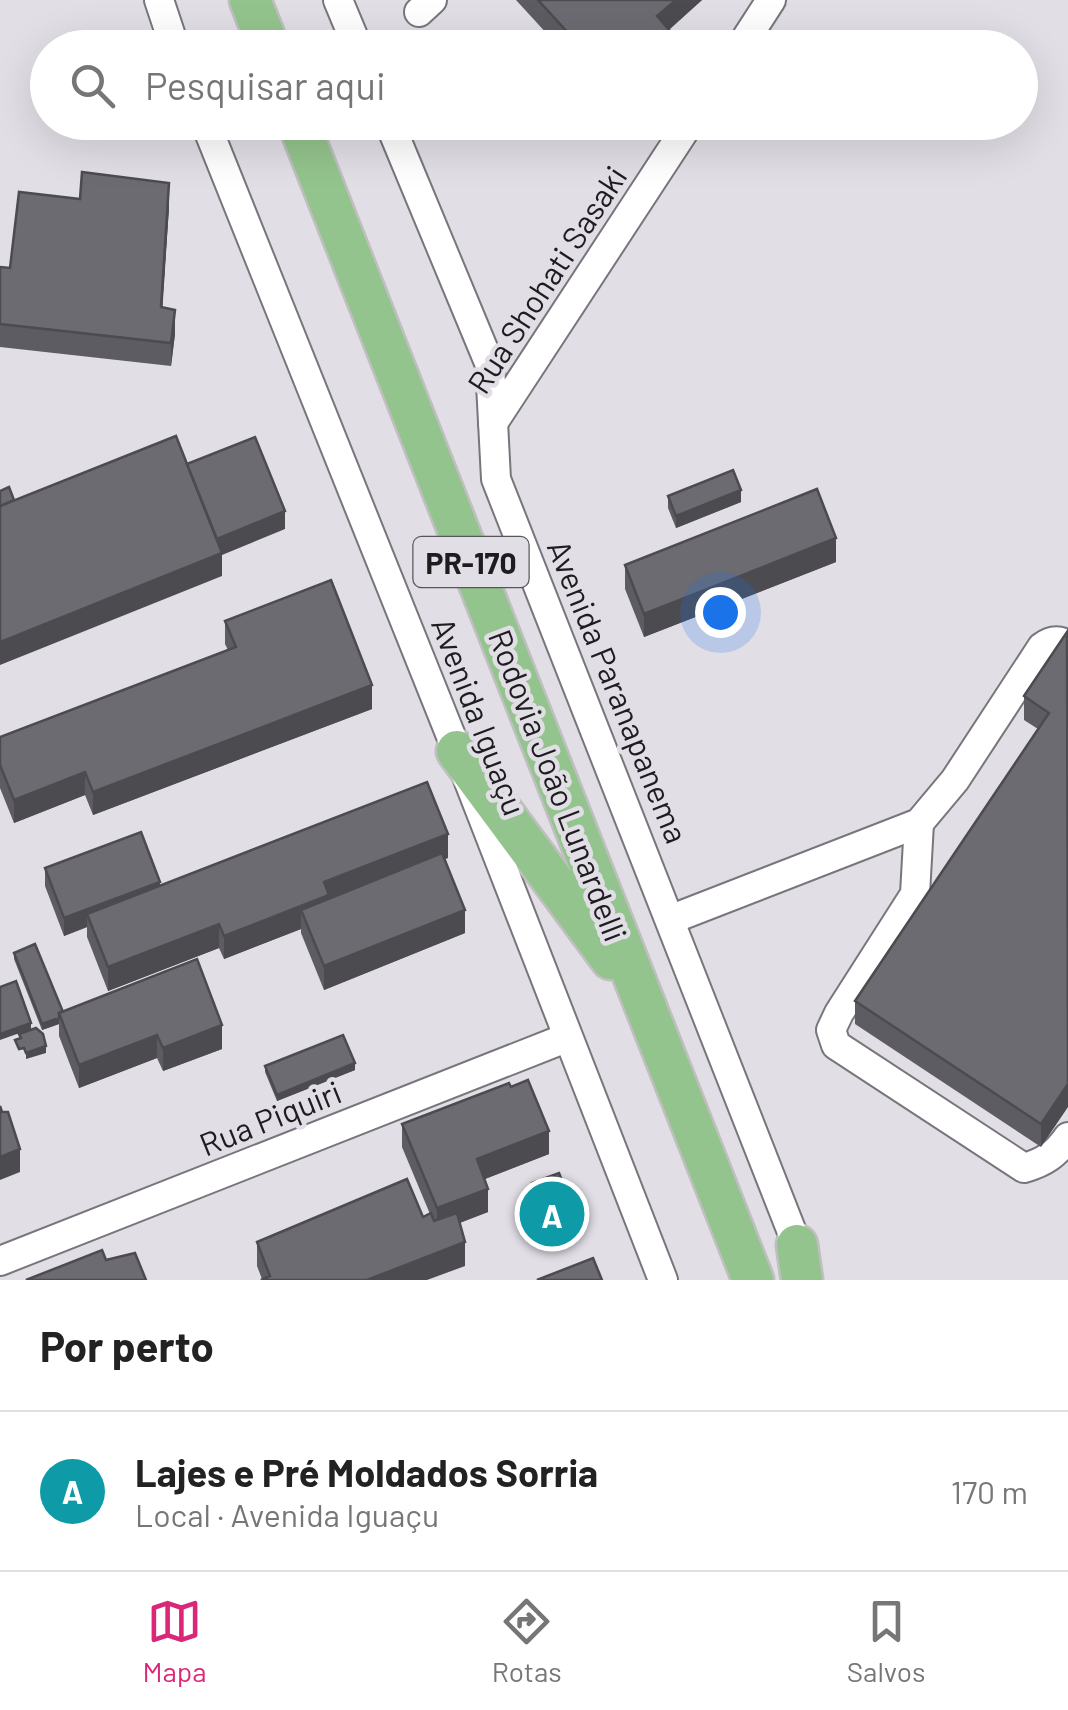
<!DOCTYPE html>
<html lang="pt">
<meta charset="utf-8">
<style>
body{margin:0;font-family:Barlow,sans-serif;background:#f6f6f6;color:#222}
.you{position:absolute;left:720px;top:612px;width:35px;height:35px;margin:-25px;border:8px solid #fff;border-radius:50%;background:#1a73e8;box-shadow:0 0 0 15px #1a73e833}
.badge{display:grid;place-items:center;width:65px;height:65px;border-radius:50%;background:#db2777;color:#fff;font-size:32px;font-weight:700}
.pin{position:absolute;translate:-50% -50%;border:5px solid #fff;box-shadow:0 2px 10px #0006}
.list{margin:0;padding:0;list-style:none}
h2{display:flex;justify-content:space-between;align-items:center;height:130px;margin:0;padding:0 40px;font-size:42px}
h2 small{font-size:32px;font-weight:400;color:#767676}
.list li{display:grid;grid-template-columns:65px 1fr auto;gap:30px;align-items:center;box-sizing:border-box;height:160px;padding:0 40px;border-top:2px solid #e0e0e0}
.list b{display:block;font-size:38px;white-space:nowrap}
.list p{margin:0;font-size:32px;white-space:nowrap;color:#767676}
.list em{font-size:32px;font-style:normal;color:#767676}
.icon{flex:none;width:55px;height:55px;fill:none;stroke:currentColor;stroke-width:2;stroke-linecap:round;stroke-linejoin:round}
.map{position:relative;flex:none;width:1068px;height:1280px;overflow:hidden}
.search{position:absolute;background:#fff;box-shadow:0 10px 40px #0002;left:30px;right:30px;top:30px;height:110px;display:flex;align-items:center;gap:25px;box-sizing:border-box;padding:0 35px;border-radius:55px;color:#767676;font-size:38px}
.sheet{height:290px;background:#fff}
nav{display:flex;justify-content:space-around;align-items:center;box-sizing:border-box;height:140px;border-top:2px solid #e0e0e0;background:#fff;font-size:28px;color:#767676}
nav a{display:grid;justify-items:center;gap:5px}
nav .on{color:#db2777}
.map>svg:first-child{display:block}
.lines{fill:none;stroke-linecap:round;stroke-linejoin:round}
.minor-casing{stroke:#78757c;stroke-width:32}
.highway-casing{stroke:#c0bfc0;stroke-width:45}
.minor{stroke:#fff;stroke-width:28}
.highway{stroke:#94c48d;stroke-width:40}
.wall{fill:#5d5c62}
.shaded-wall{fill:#4c4b50}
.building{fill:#6c6b72;stroke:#4c4b50;stroke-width:2.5}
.labels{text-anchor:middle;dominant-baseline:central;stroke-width:9;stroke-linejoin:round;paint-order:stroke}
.shield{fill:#e1dee6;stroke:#58565b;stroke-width:2.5}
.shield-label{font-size:30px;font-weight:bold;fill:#1d1c1f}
.street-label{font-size:32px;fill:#1d1c1f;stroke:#e1dee6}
</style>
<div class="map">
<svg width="1068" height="1280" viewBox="0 0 1068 1280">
<rect width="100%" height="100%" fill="#e1dee6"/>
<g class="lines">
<defs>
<g id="minor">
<polyline points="159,0 175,48"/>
<polyline points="338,0 358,48"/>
<polyline points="419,12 432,0"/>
<polyline points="740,48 771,0"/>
<polyline points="205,122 457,751 663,1280"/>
<polyline points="389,122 490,365 496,479 803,1260"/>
<polyline points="493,423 690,122"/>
<path d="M919,823L915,894L839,1013L831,1030L836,1045L1024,1168C1045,1162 1056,1154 1068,1137"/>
<path d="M672,919L919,823L955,780L1042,647C1051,640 1058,639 1068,645"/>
<polyline points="0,1261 566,1038"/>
</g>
<g id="highway">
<polyline points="250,0 269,48"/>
<polyline points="298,122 753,1280"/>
<polyline points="457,751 611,959"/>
<polyline points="797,1245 802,1280"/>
</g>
</defs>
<use href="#minor" class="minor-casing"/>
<use href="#highway" class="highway-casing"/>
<use href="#minor" class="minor"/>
<use href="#highway" class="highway"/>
</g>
<g class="wall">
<polygon points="516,0 702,0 669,30 670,48 560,48"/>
<polygon points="80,199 169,207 162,308 175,334 171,366 0,347 0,267 10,268"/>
<polygon points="668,496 741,502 676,528 668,508"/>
<polygon points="836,562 644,637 625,589 625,565"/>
<polygon points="225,621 372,709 93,815 85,795 14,823 0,788 0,737 228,650 225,644"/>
<polygon points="1068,633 1041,1147 855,1024 855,1001 1038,729 1024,720 1024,696"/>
<polygon points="448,858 444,859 465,933 324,990 301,933 301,929 224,959 219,948 108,991 87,937 87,927 64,936 45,886 45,868 160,886"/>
<polygon points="14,953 63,1012 222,1049 163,1071 157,1058 79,1088 59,1036 59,1024 42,1030 14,959"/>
<polygon points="265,1066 355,1070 277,1101 265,1072"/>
<polygon points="402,1124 549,1154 485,1179 488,1212 460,1223 465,1266 262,1279 257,1266 257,1242 423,1217 430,1214 402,1147"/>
<polygon points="532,1183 573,1226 546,1237 532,1201"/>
</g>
<g class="shaded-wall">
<polygon points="676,0 702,0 657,40 657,16"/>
<polygon points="670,31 670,48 652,48"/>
<polygon points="169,183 169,207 161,331 161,307"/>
<polygon points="175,310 175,334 171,366 171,343"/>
<polygon points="741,490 741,502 676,528 676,516"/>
<polygon points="285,511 285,529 222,555 222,576 0,665 0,642 215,540"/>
<polygon points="836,538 836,562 644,637 644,614"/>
<polygon points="372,685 372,709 93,815 93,792"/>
<polygon points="85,772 85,795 14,823 14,800"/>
<polygon points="448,834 448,858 329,904 301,910 301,929 224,959 224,936 324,882"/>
<polygon points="160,882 160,900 87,914 87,927 64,936 64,918"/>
<polygon points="465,910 465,933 324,990 324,966"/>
<polygon points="219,924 219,948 108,991 108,967"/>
<polygon points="59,1018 59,1024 42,1030 42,1024"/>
<polygon points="31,1023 31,1029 0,1040 0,1034"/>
<polygon points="222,1025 222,1049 163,1071 163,1048"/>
<polygon points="157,1035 157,1058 79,1088 79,1065"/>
<polygon points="46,1046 46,1053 26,1059 26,1053"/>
<polygon points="355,1063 355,1070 277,1101 277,1095"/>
<polygon points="1068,1084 1068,1107 1041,1147 1041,1124"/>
<polygon points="549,1131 549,1154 477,1182 477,1159"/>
<polygon points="20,1149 20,1172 0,1180 0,1157"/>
<polygon points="488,1189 488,1212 437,1231 437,1208"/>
<polygon points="573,1208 573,1226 546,1237 546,1219"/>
<polygon points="465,1242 465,1266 427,1280 367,1280"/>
</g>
<g class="building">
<polygon points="538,0 676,0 657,16 670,31 652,48 582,48"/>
<polygon points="82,172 169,183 161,307 175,310 171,343 0,324 0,267 10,268 19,192 80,199"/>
<polygon points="176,436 222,553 0,642 0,506"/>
<polygon points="255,437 285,511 217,539 187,464"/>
<polygon points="733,470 741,490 676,516 668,496"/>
<polygon points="9,487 14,500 0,506 0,491"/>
<polygon points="817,489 836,538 644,614 625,565"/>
<polygon points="331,580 372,685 93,792 85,772 14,800 0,765 0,737 236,647 225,621"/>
<polygon points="1067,632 1068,1084 1041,1124 855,1001 1049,713 1024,696"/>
<polygon points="427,782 448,834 324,882 329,895 224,936 219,924 108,967 87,914"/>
<polygon points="141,832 160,882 64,918 45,868"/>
<polygon points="442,853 465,910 324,966 301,910"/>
<polygon points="35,944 63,1012 59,1013 59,1018 42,1024 14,953"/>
<polygon points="197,959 222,1025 163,1048 157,1035 79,1065 59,1013"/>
<polygon points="16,981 31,1023 0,1034 0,987"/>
<polygon points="36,1028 43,1034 46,1046 26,1053 24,1048 19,1049 15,1040 21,1038 19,1034"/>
<polygon points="343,1035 355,1063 277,1095 265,1066"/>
<polygon points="528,1080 549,1131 477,1159 488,1189 437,1208 402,1124 509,1083 511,1087"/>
<polygon points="0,1106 2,1112 8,1112 20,1149 0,1157"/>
<polygon points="559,1173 573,1208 546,1219 532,1183"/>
<polygon points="407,1179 423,1217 431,1213 434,1221 457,1213 465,1242 367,1280 261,1280 270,1276 257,1242"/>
<polygon points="102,1250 106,1260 135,1253 146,1280 26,1280"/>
<polygon points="593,1258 602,1280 537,1280"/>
</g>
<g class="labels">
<rect class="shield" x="413.5" y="537" width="115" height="50" rx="8"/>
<g class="shield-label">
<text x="471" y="562">PR-170</text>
</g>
<g class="street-label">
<text transform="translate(546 279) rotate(-57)">Rua Shohati Sasaki</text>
<text transform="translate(619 691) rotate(68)">Avenida Paranapanema</text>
<text transform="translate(480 716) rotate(69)">Avenida Iguaçu</text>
<text transform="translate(559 785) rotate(69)">Rodovia João Lunardelli</text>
<text transform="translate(270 1117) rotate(-22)">Rua Piquiri</text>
</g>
</g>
</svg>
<div class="you"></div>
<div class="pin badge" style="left:552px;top:1214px;background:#0f9aa8">A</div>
<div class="search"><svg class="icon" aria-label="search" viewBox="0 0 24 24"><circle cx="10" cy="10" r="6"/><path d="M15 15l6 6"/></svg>Pesquisar aqui</div>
</div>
<section class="sheet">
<h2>Por perto<small></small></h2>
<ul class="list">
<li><span class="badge" style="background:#0f9aa8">A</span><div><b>Lajes e Pré Moldados Sorria</b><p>Local · Avenida Iguaçu</p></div><em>170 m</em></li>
</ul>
</section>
<nav>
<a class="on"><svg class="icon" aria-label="map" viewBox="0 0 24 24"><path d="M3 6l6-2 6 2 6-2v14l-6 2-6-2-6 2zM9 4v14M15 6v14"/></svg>Mapa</a>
<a><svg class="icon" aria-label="directions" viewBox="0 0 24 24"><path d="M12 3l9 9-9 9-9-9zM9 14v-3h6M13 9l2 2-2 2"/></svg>Rotas</a>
<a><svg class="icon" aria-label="saved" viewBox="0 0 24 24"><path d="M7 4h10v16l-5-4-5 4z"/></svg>Salvos</a>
</nav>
